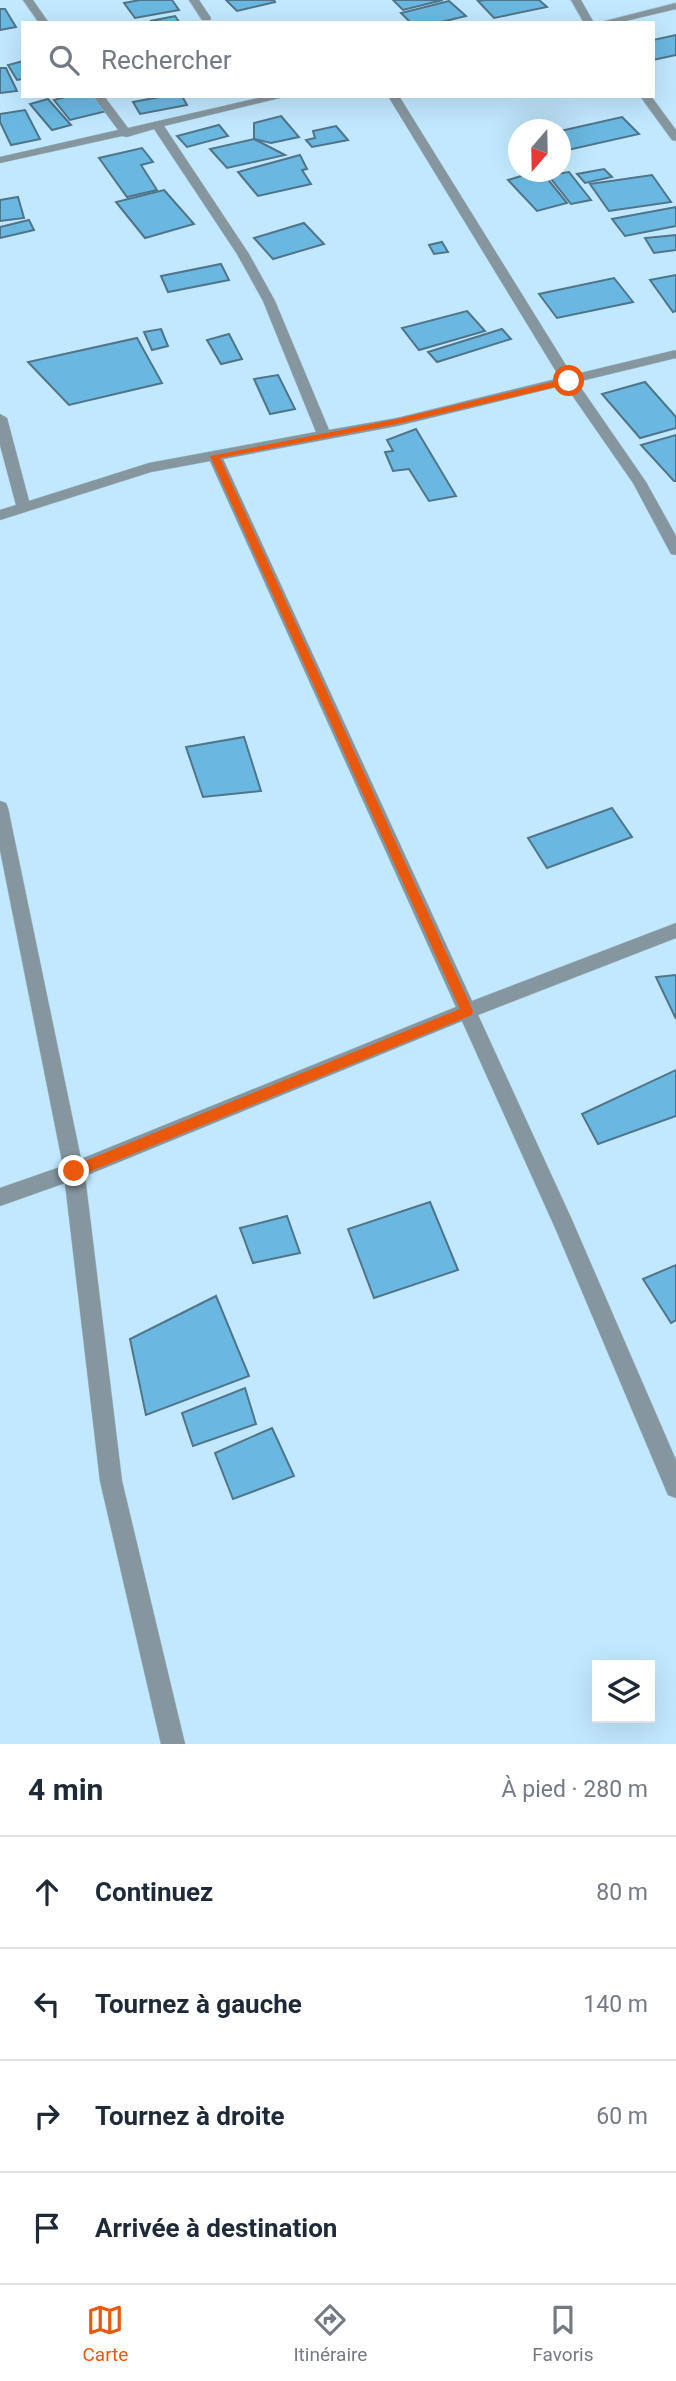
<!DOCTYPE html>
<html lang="fr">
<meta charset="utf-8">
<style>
body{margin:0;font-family:Roboto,sans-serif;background:#f2f2f3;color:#1f2937}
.controls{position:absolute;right:21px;bottom:21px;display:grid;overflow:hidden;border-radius:0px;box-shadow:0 7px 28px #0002}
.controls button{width:63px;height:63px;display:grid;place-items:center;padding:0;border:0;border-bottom:2px solid #e0e1e3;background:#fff;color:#1f2937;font:35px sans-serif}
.compass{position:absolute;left:508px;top:119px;width:63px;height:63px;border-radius:50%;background:#fff;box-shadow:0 7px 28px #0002;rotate:200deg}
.stop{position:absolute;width:21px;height:21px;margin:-16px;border:5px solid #ea580c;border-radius:50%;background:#fff}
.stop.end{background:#ea580c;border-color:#fff;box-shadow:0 2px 7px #0008}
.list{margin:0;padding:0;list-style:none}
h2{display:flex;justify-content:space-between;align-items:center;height:91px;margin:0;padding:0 28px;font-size:30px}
h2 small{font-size:23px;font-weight:400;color:#747a83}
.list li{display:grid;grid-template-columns:46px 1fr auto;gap:21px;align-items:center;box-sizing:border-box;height:112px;padding:0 28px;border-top:2px solid #e0e1e3}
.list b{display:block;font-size:26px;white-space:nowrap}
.list em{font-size:23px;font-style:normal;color:#747a83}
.icon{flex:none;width:38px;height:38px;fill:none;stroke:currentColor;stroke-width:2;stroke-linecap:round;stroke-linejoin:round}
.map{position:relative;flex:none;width:676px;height:1744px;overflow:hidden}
.search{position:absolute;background:#fff;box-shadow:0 7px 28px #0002;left:21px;right:21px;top:21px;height:77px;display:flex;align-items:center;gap:18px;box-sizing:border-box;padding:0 24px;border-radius:0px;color:#747a83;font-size:26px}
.sheet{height:539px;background:#fff}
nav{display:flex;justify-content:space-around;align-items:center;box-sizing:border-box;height:98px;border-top:2px solid #e0e1e3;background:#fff;font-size:19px;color:#747a83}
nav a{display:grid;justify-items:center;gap:4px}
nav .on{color:#ea580c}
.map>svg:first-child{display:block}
.building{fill:#6ab8e1;stroke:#507488;stroke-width:2}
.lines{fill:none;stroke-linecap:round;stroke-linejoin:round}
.minor-casing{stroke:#a1c3d6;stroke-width:1}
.minor{fill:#86969f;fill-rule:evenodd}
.route{fill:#ea580c}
</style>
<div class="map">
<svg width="676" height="1744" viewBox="0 0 676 1744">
<rect width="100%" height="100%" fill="#c1e8fe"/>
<g class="building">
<polygon points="140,0 172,0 179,10 135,18 124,3"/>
<polygon points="226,0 274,0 275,2 237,11"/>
<polygon points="393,0 443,0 403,10"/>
<polygon points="485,0 539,0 547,7 494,18 478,1"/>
<polygon points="449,1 466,16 437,23 411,23 401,13"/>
<polygon points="0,9 5,9 16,27 0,30"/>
<polygon points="175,16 180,23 150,21"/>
<polygon points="676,35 676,55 653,60 653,40"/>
<polygon points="23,61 23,79 17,80 8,65"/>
<polygon points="0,68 6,68 17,91 0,93"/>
<polygon points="69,96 95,96 107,111 70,120 54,100"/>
<polygon points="165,96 182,96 187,105 140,114 133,102"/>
<polygon points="48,99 71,125 52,130 30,104"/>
<polygon points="25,110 40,139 11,145 0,122 0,114"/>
<polygon points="281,116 299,137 271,143 254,139 254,123"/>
<polygon points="622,117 639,134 568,150 560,143 560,131"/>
<polygon points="219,125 228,136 187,147 177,136"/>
<polygon points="336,126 348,140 312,147 306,140 315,138 313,131"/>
<polygon points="254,139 285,155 227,168 210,149"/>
<polygon points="142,148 153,162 141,165 157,190 127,197 99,158"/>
<polygon points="300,155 307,169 302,170 311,184 258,196 238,172"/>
<polygon points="604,169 612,177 585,183 577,174"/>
<polygon points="534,172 542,172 567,203 537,211 508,180"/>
<polygon points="569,172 591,200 571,204 548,175"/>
<polygon points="652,175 671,202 609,211 590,184"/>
<polygon points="164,190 194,224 145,238 116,202"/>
<polygon points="18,197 24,218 0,221 0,200"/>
<polygon points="676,207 676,226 625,236 612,219"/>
<polygon points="29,220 34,230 0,238 0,227"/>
<polygon points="304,223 324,244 273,259 254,238"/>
<polygon points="676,235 676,250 654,253 645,238"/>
<polygon points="442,242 448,252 434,254 429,245"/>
<polygon points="221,264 229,280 168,292 161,276"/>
<polygon points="676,275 676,311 673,312 650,280"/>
<polygon points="614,278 633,302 557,318 539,294"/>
<polygon points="467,311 485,331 419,350 402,328"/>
<polygon points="161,329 168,346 152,350 144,332"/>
<polygon points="502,329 511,339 437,362 428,352"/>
<polygon points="229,334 242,359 221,364 207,340"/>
<polygon points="137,338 162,383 69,405 28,362"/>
<polygon points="278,375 295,409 270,414 254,379"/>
<polygon points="645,382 676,417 676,428 640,438 602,394"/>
<polygon points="416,429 456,496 429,501 409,469 393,471 385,452 393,451 387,440"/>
<polygon points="676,435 676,481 674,481 641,445"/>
<polygon points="244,737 261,791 203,797 186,747"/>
<polygon points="612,808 632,837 547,868 528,838"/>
<polygon points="676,975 676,1019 656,977"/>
<polygon points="676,1070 676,1116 598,1144 582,1114"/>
<polygon points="430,1202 458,1270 374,1298 348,1229"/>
<polygon points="287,1216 300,1253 253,1263 240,1228"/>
<polygon points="676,1265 676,1320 671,1323 643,1279"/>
<polygon points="216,1296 249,1376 146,1415 130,1339"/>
<polygon points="245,1388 256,1424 193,1446 182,1413"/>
<polygon points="272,1428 294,1476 233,1499 215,1453"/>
</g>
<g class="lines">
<defs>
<g id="minor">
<polygon points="23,0 33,0 49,23 39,23"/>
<polygon points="189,0 199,0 211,18 210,20 202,20"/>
<polygon points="571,0 581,0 594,23 584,23"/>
<polygon points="676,3 676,9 617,23 597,23"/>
<polygon points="93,96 104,96 128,128 267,96 288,96 164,126 249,254 275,301 329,430 397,418 560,378 388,96 399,96 572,375 676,350 676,358 577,382 646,482 676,536 676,555 671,554 633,483 565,385 397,426 223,459 472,1001 676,923 676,938 478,1015 572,1220 676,1460 676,1498 668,1495 556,1230 462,1021 85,1176 122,1481 185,1744 161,1744 100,1481 65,1183 0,1206 0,1188 63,1166 0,850 0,801 6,803 8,808 81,1159 456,1007 210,461 151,472 0,520 0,510 16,505 0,445 0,414 7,418 29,501 149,463 316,432 263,301 237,254 154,129 127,137 122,136 0,163 0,157 118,130"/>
<polygon points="640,96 651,96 676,130 676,141 672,140"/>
</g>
</defs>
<use href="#minor" class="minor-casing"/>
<use href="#minor" class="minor"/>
</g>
<polygon class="route" points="569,378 572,379 572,383 397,424 220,458 473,1011 472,1015 79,1176 70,1176 70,1167 460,1009 210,456 397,419"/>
</svg>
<div class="controls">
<button><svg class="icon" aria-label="layers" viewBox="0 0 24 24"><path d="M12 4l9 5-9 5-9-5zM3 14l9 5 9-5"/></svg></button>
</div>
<svg class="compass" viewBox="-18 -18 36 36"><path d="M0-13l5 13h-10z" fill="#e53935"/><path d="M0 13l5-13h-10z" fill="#747a83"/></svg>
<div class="stop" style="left:569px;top:381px"></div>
<div class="stop end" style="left:74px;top:1171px"></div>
<div class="search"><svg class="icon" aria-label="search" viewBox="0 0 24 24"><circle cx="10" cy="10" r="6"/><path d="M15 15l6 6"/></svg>Rechercher</div>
</div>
<section class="sheet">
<h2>4 min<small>À pied · 280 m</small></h2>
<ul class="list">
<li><svg class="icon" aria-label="ahead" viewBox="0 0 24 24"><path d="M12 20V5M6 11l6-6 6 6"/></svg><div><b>Continuez</b></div><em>80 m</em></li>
<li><svg class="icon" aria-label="left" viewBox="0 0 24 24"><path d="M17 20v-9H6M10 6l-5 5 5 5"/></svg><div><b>Tournez à gauche</b></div><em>140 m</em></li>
<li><svg class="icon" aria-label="right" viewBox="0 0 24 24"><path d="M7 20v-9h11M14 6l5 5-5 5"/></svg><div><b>Tournez à droite</b></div><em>60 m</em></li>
<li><svg class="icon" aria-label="arrive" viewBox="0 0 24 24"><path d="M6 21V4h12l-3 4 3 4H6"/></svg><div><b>Arrivée à destination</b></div></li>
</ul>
</section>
<nav>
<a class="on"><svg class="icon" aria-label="map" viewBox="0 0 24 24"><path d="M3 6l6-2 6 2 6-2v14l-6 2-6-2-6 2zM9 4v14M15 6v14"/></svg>Carte</a>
<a><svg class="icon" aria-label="directions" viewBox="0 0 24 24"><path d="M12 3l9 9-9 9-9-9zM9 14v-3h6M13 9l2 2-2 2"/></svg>Itinéraire</a>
<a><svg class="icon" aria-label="saved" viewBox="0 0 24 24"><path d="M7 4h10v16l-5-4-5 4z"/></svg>Favoris</a>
</nav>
